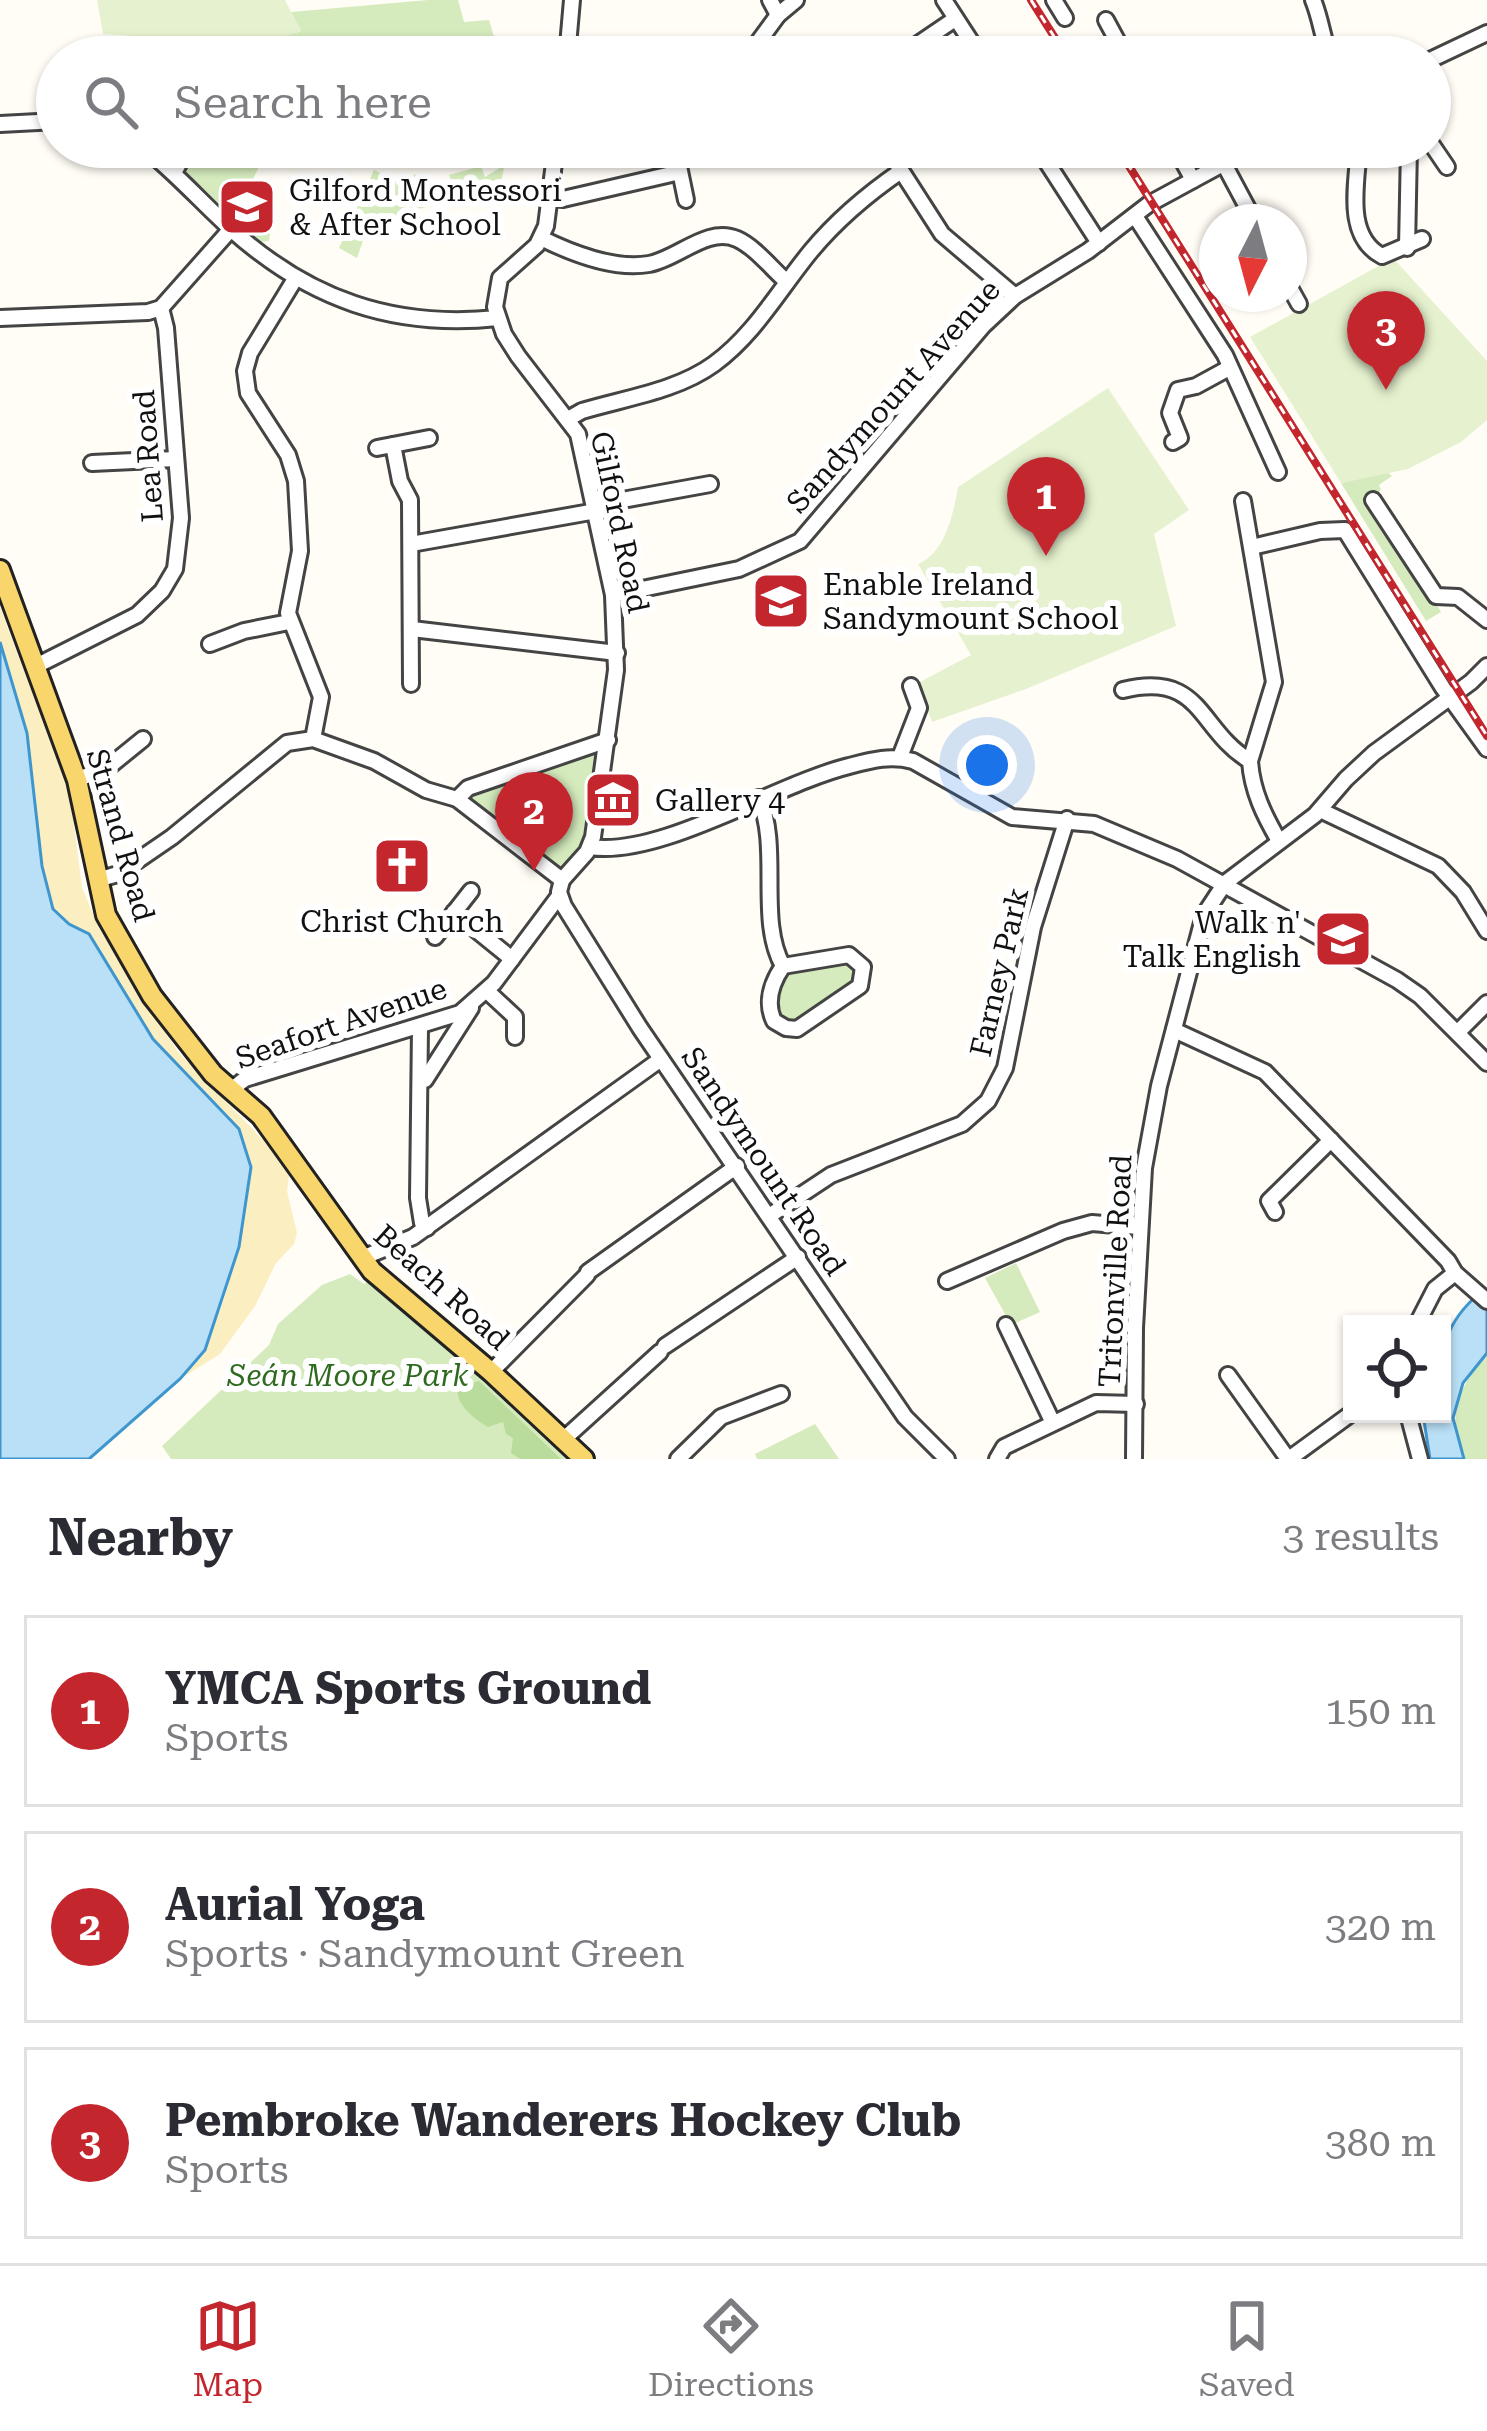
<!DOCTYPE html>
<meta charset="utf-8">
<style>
body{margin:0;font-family:"Roboto Serif",serif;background:#f2f2f3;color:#2b2b33}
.controls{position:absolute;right:36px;bottom:36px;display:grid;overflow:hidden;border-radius:0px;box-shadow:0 3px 9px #0004}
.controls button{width:108px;height:108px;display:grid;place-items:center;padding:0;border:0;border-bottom:3px solid #e1e1e2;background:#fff;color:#2b2b33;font:60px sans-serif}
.compass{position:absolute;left:1199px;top:204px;width:108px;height:108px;border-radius:50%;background:#fff;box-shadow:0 3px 9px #0004;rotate:186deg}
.you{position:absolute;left:987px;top:765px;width:42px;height:42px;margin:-30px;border:9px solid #fff;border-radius:50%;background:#1a73e8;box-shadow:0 0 0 18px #1a73e833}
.badge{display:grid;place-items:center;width:78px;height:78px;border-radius:50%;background:#c4262e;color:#fff;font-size:39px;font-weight:700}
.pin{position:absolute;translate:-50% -99px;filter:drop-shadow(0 3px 6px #0008)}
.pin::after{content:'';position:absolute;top:63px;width:42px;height:36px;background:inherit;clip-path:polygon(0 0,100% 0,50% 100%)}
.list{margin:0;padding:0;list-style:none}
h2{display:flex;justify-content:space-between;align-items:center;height:156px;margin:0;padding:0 48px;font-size:51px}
h2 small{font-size:39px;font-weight:400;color:#7c7c81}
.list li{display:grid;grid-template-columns:78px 1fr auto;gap:36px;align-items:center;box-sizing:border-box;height:192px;margin:0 24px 24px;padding:0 24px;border:3px solid #e1e1e2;border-radius:0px}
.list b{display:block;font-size:45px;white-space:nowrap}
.list p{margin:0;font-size:39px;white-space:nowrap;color:#7c7c81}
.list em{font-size:39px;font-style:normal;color:#7c7c81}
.icon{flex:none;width:66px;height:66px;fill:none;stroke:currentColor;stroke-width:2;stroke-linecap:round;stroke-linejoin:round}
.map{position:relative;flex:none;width:1487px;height:1459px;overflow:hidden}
.search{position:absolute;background:#fff;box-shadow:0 3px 9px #0004;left:36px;right:36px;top:36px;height:132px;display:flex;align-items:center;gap:30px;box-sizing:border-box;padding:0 42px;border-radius:66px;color:#7c7c81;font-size:45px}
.sheet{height:804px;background:#fff}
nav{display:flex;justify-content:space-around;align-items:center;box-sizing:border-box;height:168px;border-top:3px solid #e1e1e2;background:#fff;font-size:33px;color:#7c7c81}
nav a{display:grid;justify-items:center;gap:6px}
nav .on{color:#c4262e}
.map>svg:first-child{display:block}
.green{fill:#d5ebbd}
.forest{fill:#b9dc9c}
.sand{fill:#fbeec1}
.pitch{fill:#e6f2cf}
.water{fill:#b9e0f7;stroke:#3f96cf;stroke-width:3}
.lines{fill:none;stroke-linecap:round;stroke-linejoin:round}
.minor-casing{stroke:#444;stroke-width:20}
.major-casing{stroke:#222;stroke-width:24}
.minor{stroke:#fff;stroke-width:14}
.major{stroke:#f9d66b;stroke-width:18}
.rail-casing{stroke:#c4262e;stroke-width:8}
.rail{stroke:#fff;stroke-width:3;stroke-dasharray:9;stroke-linecap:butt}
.labels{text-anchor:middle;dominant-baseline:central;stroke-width:12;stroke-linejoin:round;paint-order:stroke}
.poi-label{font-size:30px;fill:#111;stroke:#fff;text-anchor:start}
.street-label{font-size:30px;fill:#111;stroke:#fff}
.park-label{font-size:30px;font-style:italic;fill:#2f6b1f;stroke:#fff}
</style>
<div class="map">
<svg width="1487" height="1459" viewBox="0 0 1487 1459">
<rect width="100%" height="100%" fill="#fffdf5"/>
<g class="green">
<polygon points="428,0 458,0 464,22 489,20 500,57 425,57 423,41 368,48 369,57 237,57 240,51 301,31 291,12"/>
<polygon points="193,147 269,147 237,211 249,217 260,195 276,201 266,221 271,224 269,241 260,242 182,170"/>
<polygon points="494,147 546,147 544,161 506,156 501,184 383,220 367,229 357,258 339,248 374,170 395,180 417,174 428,180 445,180 447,183 451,182 449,175 481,166 485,177 501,167"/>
<polygon points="1387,472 1392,476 1379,485 1381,490 1369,500 1438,607 1441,612 1426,621 1341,483"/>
<polygon points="595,754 581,850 568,865 552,869 471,799 477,793"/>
<polygon points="849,959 858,968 857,981 797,1025 779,1020 775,1007 784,972"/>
<polygon points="1016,1263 1040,1312 1011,1325 985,1278"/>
<polygon points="350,1274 364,1284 367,1282 464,1359 570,1459 171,1459 162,1446 269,1345 278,1324 322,1285"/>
<path d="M1487,1353V1459H1464C1446,1412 1458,1390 1487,1353Z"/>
<polygon points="815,1424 839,1459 757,1459 755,1454"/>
</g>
<path class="forest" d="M479,1381L561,1459H520L511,1453L513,1438L506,1434L503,1422L488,1427C476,1420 454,1404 458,1387Z"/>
<polygon class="sand" points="0,607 70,793 82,888 100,930 178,1052 268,1145 289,1175 287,1191 297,1233 294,1244 276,1263 255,1306 220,1354 180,1379 205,1350 223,1302 239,1247 251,1167 216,1107 153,1039 89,934 69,924 53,909 42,866 27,733 0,642"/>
<g class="pitch">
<polygon points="97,0 285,0 301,31 240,51 237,57 161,38 103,34"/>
<polygon points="1393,258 1487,361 1487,420 1461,442 1408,469 1341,483 1250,337"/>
<path d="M1108,388L1189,510L1154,534L1176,626L1026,689L932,722L918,683L971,655L918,564C946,552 953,514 958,487Z"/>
</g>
<g class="water">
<polygon points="0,642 27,733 42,866 53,909 69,924 89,934 153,1039 239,1129 251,1167 239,1247 205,1350 180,1379 89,1459 0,1459"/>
<path d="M1473,1299L1480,1306L1487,1303V1353L1463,1383L1453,1418L1464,1459H1430L1423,1414H1442C1442,1365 1435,1336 1473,1299Z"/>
</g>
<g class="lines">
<defs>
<g id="minor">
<polyline points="770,0 778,15 796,0"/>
<polyline points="944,0 981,57"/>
<polyline points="1054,0 1065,18"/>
<path d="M1313,0C1321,19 1322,37 1330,57"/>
<polyline points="1106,20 1126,57"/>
<polyline points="759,41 778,15"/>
<polyline points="121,56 125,57"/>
<polyline points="567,57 572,0"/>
<polyline points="741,57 744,56"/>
<polyline points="899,57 955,19"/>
<polyline points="1430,60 1487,33"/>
<polyline points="0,124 57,121"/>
<polyline points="1430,142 1447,167"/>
<path d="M143,147C175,172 202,203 232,230C309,299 393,329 498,318"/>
<polyline points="556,147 546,226 537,245 500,278 495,307 504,334 518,356 578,434 613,595 616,670 593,837 587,852 562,880"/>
<polyline points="675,147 686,200"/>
<polyline points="886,147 942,234 1015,296"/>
<polyline points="1037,147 1099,243"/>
<polyline points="1175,147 1193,180"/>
<path d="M1359,147C1357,183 1344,236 1382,256L1422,239"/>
<polyline points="797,149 798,147"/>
<polyline points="1224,164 1255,222"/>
<polyline points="174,173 188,147"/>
<polyline points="550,198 563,199 680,172"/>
<polyline points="1135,216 1225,355 1278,472"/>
<path d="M541,238C571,253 615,270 649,264C678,259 707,226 737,239C755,247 772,269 787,282"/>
<polyline points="1407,248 1409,147"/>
<polyline points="295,279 250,353 245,371 248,393 288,455 296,481 300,551 288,613 321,697 313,739"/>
<polyline points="1289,286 1299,304"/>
<polyline points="0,318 148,312 161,308 231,229"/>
<path d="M568,419L582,411C625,398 677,391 714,364C755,334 779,290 811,251C836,221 869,193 901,171"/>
<polyline points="1173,442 1180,438 1170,413 1178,390 1196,386 1229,368"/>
<polyline points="393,445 400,481 410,500 411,684"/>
<polyline points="377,448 429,438"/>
<polyline points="92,463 176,459"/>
<polyline points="1373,500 1436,596 1458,597 1487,620"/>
<path d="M1243,501L1274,682L1250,761C1252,791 1264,815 1279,841"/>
<polyline points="595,505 710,484"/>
<polyline points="411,544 596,511"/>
<polyline points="1252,547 1320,531 1345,530 1443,688 1487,749"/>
<polyline points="613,595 739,569 800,541 983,326 1015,296 1088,251 1149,204 1254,147"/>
<polyline points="412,629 617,653"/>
<polyline points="210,644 244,631 289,622"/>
<polyline points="34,667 137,615 162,591 175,569 181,518 166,328 161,308"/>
<path d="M1123,690C1203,671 1197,729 1250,761"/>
<polyline points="900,757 919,708 911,686"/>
<polyline points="77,780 111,765 143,739"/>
<path d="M759,798C781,848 757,920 783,966"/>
<polyline points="457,799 468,788 608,740"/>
<polyline points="1320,810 1438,866 1463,892 1487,931"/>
<path d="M590,847C660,858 776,784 849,766C872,760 890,755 913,761L1012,817L1094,824L1177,859L1397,980L1420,996L1487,1063"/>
<polyline points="97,880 118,874 172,837 287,743 313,739 374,761 426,790 457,799 562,880"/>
<polyline points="562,880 559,892 564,906 640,1028 905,1417 947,1459"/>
<polyline points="454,912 512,959"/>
<polyline points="435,937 471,891"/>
<path d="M849,955L863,967L860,986L797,1029L786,1028L774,1021C765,1002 772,982 783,966Z"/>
<polyline points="487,991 515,1017 515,1037"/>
<polyline points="420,1028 418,1198 422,1223 427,1228"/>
<polyline points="1174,1030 1265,1072 1448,1261 1455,1273 1487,1301"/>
<polyline points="1458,1032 1487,1003"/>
<polyline points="425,1080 471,1008"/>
<polyline points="231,1090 245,1079 460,1013 494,983 559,896"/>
<polyline points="1275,1212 1269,1201 1331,1140"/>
<polyline points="769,1216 831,1175 962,1124 988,1101 1005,1068 1033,927 1067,819"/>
<polyline points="362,1258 413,1237 661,1059"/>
<polyline points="588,1272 737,1166"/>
<polyline points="947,1281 1063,1231 1092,1223 1139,1227"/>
<polyline points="1417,1324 1435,1289 1455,1273"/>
<polyline points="1006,1325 1052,1421"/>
<polyline points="665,1346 798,1257"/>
<polyline points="491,1372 587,1275"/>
<polyline points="1228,1375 1288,1459"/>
<polyline points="1408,1414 1420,1459"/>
<polyline points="564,1439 660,1352"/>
<polyline points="678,1459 721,1417 781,1394"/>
<polyline points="997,1459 1004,1447 1096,1403 1136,1404"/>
<polyline points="1134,1459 1135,1328 1144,1168 1159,1086 1204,915 1225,883 1315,815 1346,779 1374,753 1471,682 1487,666"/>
<polyline points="1289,1459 1352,1413"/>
</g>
<polyline id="major" points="0,570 77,780 106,915 152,996 213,1074 261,1116 372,1271 491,1372 584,1459"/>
</defs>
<use href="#minor" class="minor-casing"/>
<use href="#major" class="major-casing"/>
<use href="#minor" class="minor"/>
<use href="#major" class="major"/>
<defs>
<g id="rail">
<polyline points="1031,0 1067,57"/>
<polyline points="1117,147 1487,736"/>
</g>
</defs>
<use href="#rail" class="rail-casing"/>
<use href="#rail" class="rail"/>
</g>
<defs>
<symbol id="school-square" viewBox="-11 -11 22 22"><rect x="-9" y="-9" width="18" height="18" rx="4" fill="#c4262e" stroke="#fff"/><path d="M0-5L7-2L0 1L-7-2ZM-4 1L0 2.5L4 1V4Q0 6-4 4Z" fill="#fff"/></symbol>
<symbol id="museum-square" viewBox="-11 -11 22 22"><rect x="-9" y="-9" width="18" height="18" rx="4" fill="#c4262e" stroke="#fff"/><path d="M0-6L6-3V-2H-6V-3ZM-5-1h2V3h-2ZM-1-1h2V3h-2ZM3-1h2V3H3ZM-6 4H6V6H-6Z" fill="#fff"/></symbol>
<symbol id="church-square" viewBox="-11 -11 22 22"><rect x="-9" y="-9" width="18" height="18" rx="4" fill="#c4262e" stroke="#fff"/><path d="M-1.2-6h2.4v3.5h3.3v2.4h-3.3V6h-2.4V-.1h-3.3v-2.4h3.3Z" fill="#fff"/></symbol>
</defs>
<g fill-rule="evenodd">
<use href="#school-square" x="214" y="174" width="66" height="66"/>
<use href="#school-square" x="748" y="568" width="66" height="66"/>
<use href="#museum-square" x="580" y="767" width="66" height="66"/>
<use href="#church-square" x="369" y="833" width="66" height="66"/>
<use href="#school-square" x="1310" y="906" width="66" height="66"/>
</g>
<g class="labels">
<g class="poi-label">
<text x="289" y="190">Gilford Montessori<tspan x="289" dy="34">&amp; After School</tspan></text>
<text x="823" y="584">Enable Ireland<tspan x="823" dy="34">Sandymount School</tspan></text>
<text x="655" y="800">Gallery 4</text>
<text x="402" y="921" text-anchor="middle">Christ Church</text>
<text x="1301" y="922" text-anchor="end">Walk n'<tspan x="1301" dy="34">Talk English</tspan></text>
</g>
<g class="street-label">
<text transform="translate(893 396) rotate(-48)">Sandymount Avenue</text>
<text transform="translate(148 456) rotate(-94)">Lea Road</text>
<text transform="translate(620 522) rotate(78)">Gilford Road</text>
<text transform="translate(121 835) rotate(74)">Strand Road</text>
<text transform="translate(999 972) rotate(-77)">Farney Park</text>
<text transform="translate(341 1023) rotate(-19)">Seafort Avenue</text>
<text transform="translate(764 1161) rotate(56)">Sandymount Road</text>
<text transform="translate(1115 1271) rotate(-87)">Tritonville Road</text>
<text transform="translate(442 1287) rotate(42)">Beach Road</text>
</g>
<g class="park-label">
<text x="348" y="1375">Seán Moore Park</text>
</g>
</g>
</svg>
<div class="controls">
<button><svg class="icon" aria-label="locate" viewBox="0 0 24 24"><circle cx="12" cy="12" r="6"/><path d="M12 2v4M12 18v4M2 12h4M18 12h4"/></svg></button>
</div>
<svg class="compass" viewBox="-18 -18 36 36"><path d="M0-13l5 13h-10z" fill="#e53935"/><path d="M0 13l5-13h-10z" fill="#7c7c81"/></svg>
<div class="you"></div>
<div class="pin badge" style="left:1046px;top:556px">1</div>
<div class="pin badge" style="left:534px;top:871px">2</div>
<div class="pin badge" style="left:1386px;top:390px">3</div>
<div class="search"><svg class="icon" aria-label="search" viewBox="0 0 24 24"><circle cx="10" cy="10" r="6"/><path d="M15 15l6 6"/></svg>Search here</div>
</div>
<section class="sheet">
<h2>Nearby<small>3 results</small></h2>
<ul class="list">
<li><span class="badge">1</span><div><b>YMCA Sports Ground</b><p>Sports</p></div><em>150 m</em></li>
<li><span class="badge">2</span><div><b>Aurial Yoga</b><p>Sports · Sandymount Green</p></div><em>320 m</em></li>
<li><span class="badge">3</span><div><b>Pembroke Wanderers Hockey Club</b><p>Sports</p></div><em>380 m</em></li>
</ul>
</section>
<nav>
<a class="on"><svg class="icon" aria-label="map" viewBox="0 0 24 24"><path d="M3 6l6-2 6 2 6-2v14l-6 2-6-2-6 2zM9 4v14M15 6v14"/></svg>Map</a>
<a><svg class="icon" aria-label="directions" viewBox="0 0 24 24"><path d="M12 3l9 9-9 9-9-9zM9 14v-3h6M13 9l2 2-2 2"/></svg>Directions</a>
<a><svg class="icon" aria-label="saved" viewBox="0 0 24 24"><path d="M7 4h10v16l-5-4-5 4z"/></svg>Saved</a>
</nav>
